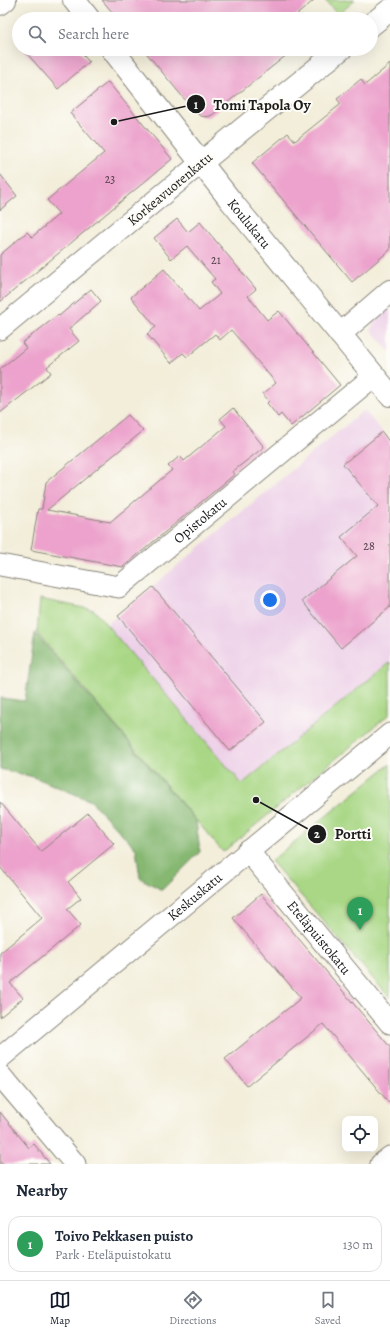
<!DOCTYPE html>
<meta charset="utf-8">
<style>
body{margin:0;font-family:Alegreya,serif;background:#f6f6f7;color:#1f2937}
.controls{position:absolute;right:12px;bottom:12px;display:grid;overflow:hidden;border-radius:8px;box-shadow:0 4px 16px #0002}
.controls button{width:36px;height:36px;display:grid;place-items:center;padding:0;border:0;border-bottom:1px solid #e0e1e3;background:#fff;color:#1f2937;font:20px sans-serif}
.you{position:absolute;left:270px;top:600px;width:14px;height:14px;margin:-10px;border:3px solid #fff;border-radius:50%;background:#1a73e8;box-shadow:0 0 0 6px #1a73e833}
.badge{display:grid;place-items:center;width:26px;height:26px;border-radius:50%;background:#111827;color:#fff;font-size:13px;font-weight:700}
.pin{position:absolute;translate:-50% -33px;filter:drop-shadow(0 1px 2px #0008)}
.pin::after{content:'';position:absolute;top:21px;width:14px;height:12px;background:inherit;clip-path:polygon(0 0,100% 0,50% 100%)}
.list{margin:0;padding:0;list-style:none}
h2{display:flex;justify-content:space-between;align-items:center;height:52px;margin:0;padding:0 16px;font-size:17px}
h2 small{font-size:13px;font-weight:400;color:#747a83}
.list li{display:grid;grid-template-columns:26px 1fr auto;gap:12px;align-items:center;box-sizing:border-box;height:56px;margin:0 8px 8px;padding:0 8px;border:1px solid #e0e1e3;border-radius:12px}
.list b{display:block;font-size:15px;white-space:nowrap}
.list p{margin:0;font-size:13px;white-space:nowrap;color:#747a83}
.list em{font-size:13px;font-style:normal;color:#747a83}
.icon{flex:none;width:22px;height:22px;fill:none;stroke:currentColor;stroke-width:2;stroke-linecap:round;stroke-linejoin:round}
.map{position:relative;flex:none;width:390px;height:1164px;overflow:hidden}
.search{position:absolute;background:#fff;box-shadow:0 4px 16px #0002;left:12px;right:12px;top:12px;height:44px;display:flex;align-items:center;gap:10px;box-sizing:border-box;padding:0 14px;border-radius:22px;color:#747a83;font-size:15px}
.sheet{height:116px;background:#fff}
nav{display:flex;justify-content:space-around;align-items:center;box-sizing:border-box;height:56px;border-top:1px solid #e0e1e3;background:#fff;font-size:11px;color:#747a83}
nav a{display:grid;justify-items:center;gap:2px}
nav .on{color:#111827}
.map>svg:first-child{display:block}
.built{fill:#edd0e8}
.green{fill:#a9d785;stroke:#627a50}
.forest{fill:#86b872;stroke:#516a47}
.building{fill:#eca2cc}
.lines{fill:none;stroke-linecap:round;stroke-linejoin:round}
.minor-casing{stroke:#88857b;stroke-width:23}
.tertiary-casing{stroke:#88857b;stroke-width:24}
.secondary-casing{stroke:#88857b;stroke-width:24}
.trunk-casing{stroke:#88857b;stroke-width:24}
.minor{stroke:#fff;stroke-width:21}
.tertiary{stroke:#fff;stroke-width:22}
.secondary{stroke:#fff;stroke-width:22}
.trunk{stroke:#fff;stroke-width:22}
.labels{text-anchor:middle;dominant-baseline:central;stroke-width:4;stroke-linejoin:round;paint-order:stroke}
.number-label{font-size:12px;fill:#503e48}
.street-label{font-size:14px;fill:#1c1c1c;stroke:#fdfcf7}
.leader{fill:none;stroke:#1c1c1c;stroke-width:1.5}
.callout-dot{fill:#1c1c1c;stroke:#fdfcf7;stroke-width:1.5}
.mark-label{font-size:12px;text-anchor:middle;font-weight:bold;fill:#fff}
.callout-label{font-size:15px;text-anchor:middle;font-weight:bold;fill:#1c1c1c;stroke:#fdfcf7;stroke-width:4;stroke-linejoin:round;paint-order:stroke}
</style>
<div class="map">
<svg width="390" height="1164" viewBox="0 0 390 1164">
<rect width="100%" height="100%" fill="#fdfcf7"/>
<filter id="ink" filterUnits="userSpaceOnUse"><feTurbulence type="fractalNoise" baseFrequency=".025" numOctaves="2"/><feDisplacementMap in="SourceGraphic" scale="8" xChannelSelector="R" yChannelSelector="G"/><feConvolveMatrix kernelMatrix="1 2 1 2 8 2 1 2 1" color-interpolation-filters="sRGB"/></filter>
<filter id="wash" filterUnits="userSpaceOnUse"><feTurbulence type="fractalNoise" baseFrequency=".012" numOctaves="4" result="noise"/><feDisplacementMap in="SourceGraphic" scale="16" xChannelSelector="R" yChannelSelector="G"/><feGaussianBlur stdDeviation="0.9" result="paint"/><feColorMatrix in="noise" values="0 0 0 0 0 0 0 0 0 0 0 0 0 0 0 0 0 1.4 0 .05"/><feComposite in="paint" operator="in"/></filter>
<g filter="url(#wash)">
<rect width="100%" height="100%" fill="#f3eeda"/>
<g class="built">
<polygon points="390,309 390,352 371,330 374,322"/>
<polygon points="364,410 390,441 390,662 241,784 105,626"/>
</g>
<g class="green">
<polygon points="325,0 355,0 338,15"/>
<polygon points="40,599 94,610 242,784 390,662 390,714 223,852 37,633"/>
<polygon points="390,764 390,998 271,861"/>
</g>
<polygon class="forest" points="35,633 196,821 200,852 162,890 140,878 136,849 91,801 34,777 0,769 0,698 25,701"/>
<g id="blocks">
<g class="building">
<polygon points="102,0 314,0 292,19 118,19"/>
<polygon points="23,49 78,49 89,62 58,89"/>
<polygon points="143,49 294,49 212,115 207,117 201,116 196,113"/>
<polygon points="390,64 390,250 352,282 252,163 288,133 295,141 341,104 337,99 361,79 365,85"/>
<polygon points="108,82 172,159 0,302 0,255 27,232 32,237 59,214 47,200 104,153 70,113"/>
<polygon points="0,174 17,196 0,210"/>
<polygon points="177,219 188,232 200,222 256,289 248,296 267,320 279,311 340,385 291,426 281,414 278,417 267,403 269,401 263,394 276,383 231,330 220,340 215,334 187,357 183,353 171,363 147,334 156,327 131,297 164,269 199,311 220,294 211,282 215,279 187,246 171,259 154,238"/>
<polygon points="91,289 101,301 69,329 79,341 47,367 51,373 0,413 0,369 26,348 22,343 58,315 59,316"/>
<polygon points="233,408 264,447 232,472 235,474 123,567 31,550 38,509 42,509 46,482 128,415 143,431 47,510 110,522 172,470 168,466 180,456 184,461 226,426 220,419"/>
<polygon points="382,432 390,443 390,607 341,648 302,601 357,556 341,537 378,506 343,464"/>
<polygon points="153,587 266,722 230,751 118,616"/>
<polygon points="0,802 41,851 88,813 114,844 68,882 81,898 67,909 81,925 10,983 23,998 0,1017 0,953 42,918 0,867"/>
<polygon points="261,894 390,1047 390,1104 323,1024 247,1086 225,1059 301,998 233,918"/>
<polygon points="0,1112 29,1148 34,1144 50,1164 0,1164"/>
</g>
</g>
</g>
<g filter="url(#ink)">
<use href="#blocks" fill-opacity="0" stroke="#88857b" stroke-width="1"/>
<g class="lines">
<defs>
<g id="minor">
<polyline points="0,329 202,162"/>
<path id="s1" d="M0,565L119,587L374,376"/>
<path id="s2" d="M248,851L390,1023"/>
<path id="s3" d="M0,1058L390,734"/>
<polyline points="0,1075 75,1164"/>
<polyline points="381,1164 390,1157"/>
</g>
<g id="tertiary">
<polyline points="371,25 390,10"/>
<polyline points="202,162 341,49"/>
</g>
<g id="secondary">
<polyline points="74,0 89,19"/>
<path id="s4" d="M112,49L231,201L390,395"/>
<polyline points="340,334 390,291"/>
</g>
<polyline id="trunk" points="0,4 5,0"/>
</defs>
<use href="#minor" class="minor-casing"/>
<use href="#tertiary" class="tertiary-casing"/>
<use href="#secondary" class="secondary-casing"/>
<use href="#trunk" class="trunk-casing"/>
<use href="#minor" class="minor"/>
<use href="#tertiary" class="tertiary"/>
<use href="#secondary" class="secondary"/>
<use href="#trunk" class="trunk"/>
</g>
</g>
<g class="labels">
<g class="number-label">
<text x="110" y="179">23</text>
<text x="216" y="260">21</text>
<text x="369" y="546">28</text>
</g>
<g class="street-label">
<text transform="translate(170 189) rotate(-40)">Korkeavuorenkatu</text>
<text stroke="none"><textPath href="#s4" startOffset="222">Koulukatu</textPath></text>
<text stroke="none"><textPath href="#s1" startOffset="226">Opistokatu</textPath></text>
<text stroke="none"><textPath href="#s3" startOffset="253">Keskuskatu</textPath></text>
<text stroke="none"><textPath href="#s2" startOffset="112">Eteläpuistokatu</textPath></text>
</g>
</g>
<path class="leader" d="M114 122L196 104M256 800L317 834"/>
<g class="callout-dot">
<circle cx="114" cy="122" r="4"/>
<circle cx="256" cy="800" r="4"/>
<circle cx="196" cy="104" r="10"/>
<circle cx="317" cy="834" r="10"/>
</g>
<g class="mark-label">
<text x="196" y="109">1</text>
<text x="317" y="838">2</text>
</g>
<g class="callout-label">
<text x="262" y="110">Tomi Tapola Oy</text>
<text x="353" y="839">Portti</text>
</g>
</svg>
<div class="controls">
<button><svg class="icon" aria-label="locate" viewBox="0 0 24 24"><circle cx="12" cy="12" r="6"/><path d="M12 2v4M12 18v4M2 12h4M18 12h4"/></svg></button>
</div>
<div class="you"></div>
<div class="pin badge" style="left:360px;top:930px;background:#2e9e5b">1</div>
<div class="search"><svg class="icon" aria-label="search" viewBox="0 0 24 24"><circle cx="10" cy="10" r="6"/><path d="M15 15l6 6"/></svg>Search here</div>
</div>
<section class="sheet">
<h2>Nearby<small></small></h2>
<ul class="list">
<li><span class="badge" style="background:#2e9e5b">1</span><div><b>Toivo Pekkasen puisto</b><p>Park · Eteläpuistokatu</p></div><em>130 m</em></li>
</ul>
</section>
<nav>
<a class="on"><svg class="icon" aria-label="map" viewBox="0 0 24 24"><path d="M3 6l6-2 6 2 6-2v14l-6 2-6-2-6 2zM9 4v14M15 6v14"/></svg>Map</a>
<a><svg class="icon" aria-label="directions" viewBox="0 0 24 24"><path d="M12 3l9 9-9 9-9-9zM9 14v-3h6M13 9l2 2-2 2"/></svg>Directions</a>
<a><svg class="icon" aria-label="saved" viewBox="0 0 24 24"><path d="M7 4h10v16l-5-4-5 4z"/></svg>Saved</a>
</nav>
